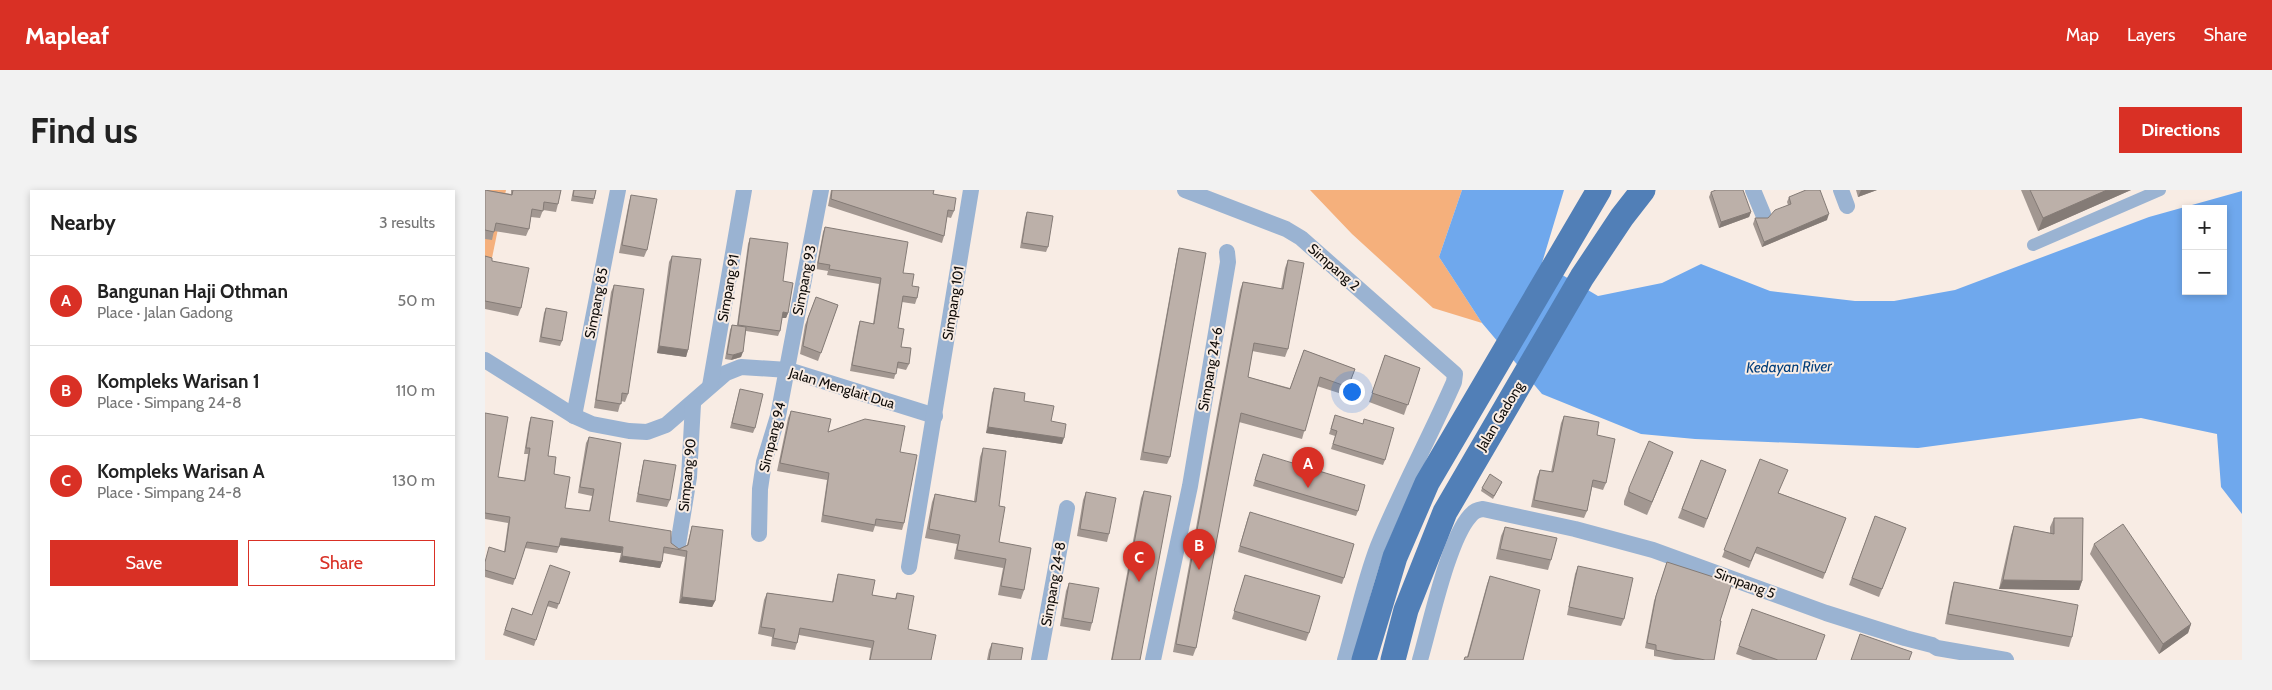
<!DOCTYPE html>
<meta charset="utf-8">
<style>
body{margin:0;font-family:Cabin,sans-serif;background:#f2f2f2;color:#222}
.controls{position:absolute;right:15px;top:15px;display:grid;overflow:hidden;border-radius:0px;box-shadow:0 2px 8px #0003}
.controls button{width:45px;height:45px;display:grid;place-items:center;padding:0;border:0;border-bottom:1px solid #e0e0e0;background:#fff;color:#222;font:25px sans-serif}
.you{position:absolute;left:866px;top:201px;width:18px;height:18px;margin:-12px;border:4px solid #fff;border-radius:50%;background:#1a73e8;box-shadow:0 0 0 8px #1a73e833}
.badge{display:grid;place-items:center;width:32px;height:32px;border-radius:50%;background:#d93025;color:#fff;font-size:16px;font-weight:700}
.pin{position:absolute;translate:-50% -41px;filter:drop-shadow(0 1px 2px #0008)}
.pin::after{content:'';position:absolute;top:26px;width:18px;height:15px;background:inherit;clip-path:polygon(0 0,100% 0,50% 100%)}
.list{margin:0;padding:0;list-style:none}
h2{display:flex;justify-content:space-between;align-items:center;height:65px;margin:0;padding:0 20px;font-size:21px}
h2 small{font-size:16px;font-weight:400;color:#767676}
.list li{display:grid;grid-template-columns:32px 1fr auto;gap:15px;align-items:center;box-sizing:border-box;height:90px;padding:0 20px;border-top:1px solid #e0e0e0}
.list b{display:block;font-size:19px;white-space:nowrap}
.list p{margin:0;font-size:16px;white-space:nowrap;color:#767676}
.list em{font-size:16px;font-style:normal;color:#767676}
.actions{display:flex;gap:10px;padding:15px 20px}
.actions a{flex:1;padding:11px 0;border:1px solid #d93025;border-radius:0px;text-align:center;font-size:18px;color:#d93025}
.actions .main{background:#d93025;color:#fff}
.map{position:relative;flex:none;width:1757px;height:470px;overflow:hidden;border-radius:0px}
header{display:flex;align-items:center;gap:30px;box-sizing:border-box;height:70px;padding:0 25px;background:#d93025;color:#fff}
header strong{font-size:24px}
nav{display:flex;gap:28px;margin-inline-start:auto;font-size:18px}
.intro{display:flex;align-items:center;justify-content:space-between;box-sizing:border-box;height:120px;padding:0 30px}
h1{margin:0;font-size:35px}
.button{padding:12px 22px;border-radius:0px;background:#d93025;color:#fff;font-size:18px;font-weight:700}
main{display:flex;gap:30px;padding:0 30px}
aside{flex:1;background:#fff;border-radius:0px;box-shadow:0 2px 8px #0003}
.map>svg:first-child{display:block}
.green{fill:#f5b07c}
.water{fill:#6fa8ed;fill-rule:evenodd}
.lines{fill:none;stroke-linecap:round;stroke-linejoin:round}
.pedestrian{stroke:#9ab3d2;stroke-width:12}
.minor{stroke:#9ab3d2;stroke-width:16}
.primary{stroke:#517fb7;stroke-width:25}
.wall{fill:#a29791}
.shaded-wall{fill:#847b76}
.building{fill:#bcb0a9;stroke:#847b76}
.labels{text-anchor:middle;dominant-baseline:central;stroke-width:4;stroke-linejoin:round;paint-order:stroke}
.street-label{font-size:14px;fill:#0e0b08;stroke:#f8ece4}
.water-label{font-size:15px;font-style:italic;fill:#003d7a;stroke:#f8ece4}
</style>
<header>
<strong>Mapleaf</strong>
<nav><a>Map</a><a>Layers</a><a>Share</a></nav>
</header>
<div class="intro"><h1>Find us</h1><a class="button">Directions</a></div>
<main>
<aside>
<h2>Nearby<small>3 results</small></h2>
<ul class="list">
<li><span class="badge">A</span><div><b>Bangunan Haji Othman</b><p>Place · Jalan Gadong</p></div><em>50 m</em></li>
<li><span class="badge">B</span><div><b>Kompleks Warisan 1</b><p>Place · Simpang 24-8</p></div><em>110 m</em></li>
<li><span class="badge">C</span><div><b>Kompleks Warisan A</b><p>Place · Simpang 24-8</p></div><em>130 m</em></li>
</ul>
<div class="actions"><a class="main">Save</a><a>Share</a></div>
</aside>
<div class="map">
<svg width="1757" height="470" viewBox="0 0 1757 470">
<rect width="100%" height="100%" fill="#f8ece4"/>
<g class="green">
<polygon points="0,0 21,0 0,102"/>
<polygon points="825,0 977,0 954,67 997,133 948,118 867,44"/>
</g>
<path class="water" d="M977,0H1079L1057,73L1113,106L1177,93L1216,74L1285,101L1370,111H1409L1470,100L1664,27L1757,1V324L1736,297L1732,244L1656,228L1433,258L1210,249L1156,244L1057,204L997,133L954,67ZM1701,19H1738V101H1701Z"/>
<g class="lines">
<polyline class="pedestrian" points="1548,55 1675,0"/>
<g class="minor">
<path d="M700,0L801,39L816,48L970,184L969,192C945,247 916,300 893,356C879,392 871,432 860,470"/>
<polyline points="1268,0 1278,24"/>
<polyline points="1356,0 1362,16"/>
<polyline points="0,170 89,226 107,234 144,241 162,242 181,235 241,183 256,177 303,180 450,226"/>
<polyline points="225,196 259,0"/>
<polyline points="89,226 133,0"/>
<polyline points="274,344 275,299 279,272 293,226 336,0"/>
<polyline points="193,355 204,287 208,214"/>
<polyline points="424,377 486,0"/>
<polyline points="554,470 582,318"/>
<polyline points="668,470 705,296 743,72 742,62"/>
<path d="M935,470C945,436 963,350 985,326C989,321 992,320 998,319L1090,339L1168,360L1341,423L1420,448L1447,455L1452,458L1521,470"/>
</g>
<g class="primary">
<polyline points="879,470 910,367 942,293 1114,0"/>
<polyline points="908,470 921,420 960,322 1097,87 1137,27 1158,0"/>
</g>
</g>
<g class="wall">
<polygon points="0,0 26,4 26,0 76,0 73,14 71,22 58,20 55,28 46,27 44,39 41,46 9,41 7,50 0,49"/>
<polygon points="88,0 111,0 109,9 108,14 86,11"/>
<polygon points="346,0 449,0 448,4 469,21 466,28 462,27 459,46 457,53 343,16"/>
<polygon points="1371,0 1392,0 1373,7"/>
<polygon points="1536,0 1646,0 1553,41"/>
<polygon points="1226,2 1266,22 1264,27 1234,38 1224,7"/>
<polygon points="146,5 162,60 159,67 134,63 144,12"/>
<polygon points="1304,7 1342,30 1277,57 1268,34 1270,28 1283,28 1303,15 1302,12"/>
<polygon points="542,22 563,57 561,62 535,58 540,28"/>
<polygon points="340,37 418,83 427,96 432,108 430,114 417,112 413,138 416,157 424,174 421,180 412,178 409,189 365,181 373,137 375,131 388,134 394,94 342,85 343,81 331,79 338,42"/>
<polygon points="265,48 298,91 303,123 301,128 297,128 295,141 293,146 261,141 256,167 246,170 240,169 245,140 247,135 252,135 263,54"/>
<polygon points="694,58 685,267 682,274 655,270 692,66"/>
<polygon points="0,66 7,71 36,118 33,126 0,119"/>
<polygon points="187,66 203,160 201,167 172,163 184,72"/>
<polygon points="803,70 803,159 800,167 767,161 763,187 805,198 819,160 870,179 860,205 832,196 817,249 754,232 711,458 708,466 688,462 755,100 758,92 796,99 800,78"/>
<polygon points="129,95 143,204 140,212 136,211 133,222 109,218 126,102"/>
<polygon points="331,107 353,115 333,171 315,164 320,135"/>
<polygon points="61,118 77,151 75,156 54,152 59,123"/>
<polygon points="900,165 935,178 919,225 884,212"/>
<polygon points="509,198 539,211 566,231 577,254 501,243 507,203"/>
<polygon points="255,199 270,238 268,243 245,238"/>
<polygon points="306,221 343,242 415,262 419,333 417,340 390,336 388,342 336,332 342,290 292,281 303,228"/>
<polygon points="0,223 13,287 39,291 43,264 39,264 44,233 46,227 63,266 80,318 104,321 107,306 93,303 101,253 104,247 124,331 186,353 194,359 202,355 207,336 230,411 227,417 194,413 200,367 178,363 177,372 175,378 134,372 136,363 75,355 72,363 40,358 28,395 0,387 0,370 19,362 23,333 0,329"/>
<polygon points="850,225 900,270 898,275 846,259 850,246 844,244"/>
<polygon points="1079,226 1112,245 1121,293 1118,300 1107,297 1102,321 1099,328 1046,317 1052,287 1055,280 1066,282 1076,233"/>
<polygon points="498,258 514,316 514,352 539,400 536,409 513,405 518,378 469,369 472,354 440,348 447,312 450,304 489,311 495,267"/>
<polygon points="1188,262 1162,325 1139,315 1139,311 1144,298"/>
<polygon points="776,269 873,321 871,326 768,296"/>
<polygon points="1275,269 1294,303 1361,328 1338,389 1270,363 1264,378 1237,367"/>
<polygon points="159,270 185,310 182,317 151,312 157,278"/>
<polygon points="1216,270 1241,280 1219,338 1193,328"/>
<polygon points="1017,292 1008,309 996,301 997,298"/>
<polygon points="659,301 655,470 626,470 656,308"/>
<polygon points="601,302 624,344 622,352 592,346 598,310"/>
<polygon points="1390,326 1421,338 1394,407 1364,395"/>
<polygon points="763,327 859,388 857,394 753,362"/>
<polygon points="1569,328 1597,391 1594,400 1514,399 1526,345 1529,336 1565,343 1565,337"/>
<polygon points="1020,337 1066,370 1063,380 1011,369 1016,346"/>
<polygon points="1609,354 1706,434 1703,443 1674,464 1605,364"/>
<polygon points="1182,372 1235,431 1229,470 1190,470 1169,466 1169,460 1160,458 1169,411"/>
<polygon points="1093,376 1139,429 1136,436 1082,425 1090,384"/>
<polygon points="85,382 72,419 62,416 49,456 18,445 27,418 47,425"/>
<polygon points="353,384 387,405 410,409 412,403 423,439 446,470 384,470 386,458 314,445 312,453 310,460 286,456 287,447 273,444 279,410 282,403 347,412 351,391"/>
<polygon points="760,385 824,443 821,451 747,429"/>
<polygon points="1005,386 1038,470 982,467 1002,394"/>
<polygon points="1469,392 1587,447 1584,457 1460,434 1466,402"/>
<polygon points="584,393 607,433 605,441 575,436 581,401"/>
<polygon points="1267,419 1331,470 1268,470 1251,464"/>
<polygon points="507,453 536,470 502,470 504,460"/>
</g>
<g class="shaded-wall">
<polygon points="1376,0 1392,0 1373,7"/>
<polygon points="1622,0 1646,0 1553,41 1558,28"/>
<polygon points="1266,22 1264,27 1234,38 1236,32"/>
<polygon points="1344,24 1342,30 1277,57 1279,52"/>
<polygon points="298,122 303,123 301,128 296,128"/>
<polygon points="174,156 203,160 201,167 172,163"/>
<polygon points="258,162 256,167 246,170 248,165"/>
<polygon points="503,237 579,248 577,254 501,243"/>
<polygon points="1188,262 1183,275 1162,325 1167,312"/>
<polygon points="76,348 138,357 136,363 73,355"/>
<polygon points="137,366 177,372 175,378 134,372"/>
<polygon points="1518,390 1597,391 1594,400 1514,399"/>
<polygon points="197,407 230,411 227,417 194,413"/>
<polygon points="1706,434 1703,443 1674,464 1678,454"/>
</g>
<g class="building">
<polygon points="0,0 27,5 28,0 76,0 73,14 59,12 58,21 47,19 44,39 11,33 9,42 0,40"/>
<polygon points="89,0 111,0 109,9 88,6"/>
<polygon points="347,0 449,0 448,4 471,8 469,21 463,20 459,46 346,9"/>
<polygon points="1231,0 1258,0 1266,22 1236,32 1226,2"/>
<polygon points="1321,0 1335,0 1344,24 1279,52 1270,28 1283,28 1290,20 1306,14 1304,7"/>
<polygon points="1545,0 1622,0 1558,28"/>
<polygon points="146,5 172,9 162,60 137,55"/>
<polygon points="542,22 568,26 563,57 537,53"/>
<polygon points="340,37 423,52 418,83 429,84 427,96 434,97 432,108 418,106 413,138 419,139 416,157 426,158 424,174 413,172 411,184 367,175 375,131 389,134 396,88 344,79 345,75 333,73"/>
<polygon points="265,48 303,53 298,91 308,93 303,123 298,122 295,141 253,135"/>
<polygon points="694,58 721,63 685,267 658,262"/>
<polygon points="0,66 7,68 7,71 44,78 36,118 0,111"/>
<polygon points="187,66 216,69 203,160 174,156"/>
<polygon points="803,70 819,73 803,159 769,153 763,187 805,199 819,160 870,179 863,197 835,187 820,241 756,223 711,458 691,454 758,92 798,99"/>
<polygon points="129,95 159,99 143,204 137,203 136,214 111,210"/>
<polygon points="331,107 353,115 336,163 318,156 323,128"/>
<polygon points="61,118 82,122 77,151 56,147"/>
<polygon points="247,135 261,137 258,162 248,165 242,164"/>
<polygon points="900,165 935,178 923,215 887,203"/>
<polygon points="509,198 540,203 539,211 569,216 566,231 581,234 579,248 503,237"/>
<polygon points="255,199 278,204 270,238 247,233"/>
<polygon points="306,221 346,229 343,242 380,229 420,236 415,262 432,265 419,333 391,329 390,335 338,325 344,283 295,273"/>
<polygon points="0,223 23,227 13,287 40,291 45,258 41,258 46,227 68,231 63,266 71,267 69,284 85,287 80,318 105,321 109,299 95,297 104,247 136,253 124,331 186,341 186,353 194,359 203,355 207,336 238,340 230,411 197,407 202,361 179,357 177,372 137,366 138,357 76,348 74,357 42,352 30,389 0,380 0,372 4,357 20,362 25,327 0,323"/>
<polygon points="850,225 878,234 879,229 909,238 900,270 848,254 852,241 846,239"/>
<polygon points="1079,226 1114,232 1112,245 1130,249 1121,293 1108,290 1102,321 1049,310 1055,280 1068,282"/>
<polygon points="1164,251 1188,262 1167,312 1144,302 1144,298"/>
<polygon points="498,258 521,261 514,316 520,317 514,352 546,358 539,400 516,396 521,369 472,360 475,345 444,339 450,304 491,312"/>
<polygon points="778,264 880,295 873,321 770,290"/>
<polygon points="1275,269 1303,280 1293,303 1361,328 1340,383 1272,357 1266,371 1239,360"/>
<polygon points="159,270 191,275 185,310 153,304"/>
<polygon points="1216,270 1241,280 1222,329 1197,319"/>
<polygon points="1005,284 1017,292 1009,306 997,298"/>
<polygon points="659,301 686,306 655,470 627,470"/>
<polygon points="601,302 631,308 624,344 595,339"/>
<polygon points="765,322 869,354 859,388 755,356"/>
<polygon points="1390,326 1421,338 1397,399 1367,388"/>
<polygon points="1569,328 1598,328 1597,391 1518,390 1529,336 1569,344"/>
<polygon points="1638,334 1706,434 1678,454 1609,354"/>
<polygon points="1020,337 1072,348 1066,370 1015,359"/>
<polygon points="1182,372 1247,393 1235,431 1236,431 1229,470 1220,470 1171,460 1171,455 1162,453 1171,406"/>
<polygon points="65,375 85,382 74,414 64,411 51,450 20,440 27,418 47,425"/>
<polygon points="1093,376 1148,388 1139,429 1084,417"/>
<polygon points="353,384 390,390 387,405 411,409 412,403 429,406 423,439 451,445 446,470 385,470 389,451 315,438 312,453 288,448 290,439 276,437 282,403 348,412"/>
<polygon points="760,385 835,406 824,443 749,421"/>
<polygon points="1005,386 1055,400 1038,470 979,470 980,467 983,467"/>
<polygon points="1469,392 1593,415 1587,447 1463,424"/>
<polygon points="584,393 614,398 607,433 578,428"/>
<polygon points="1267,419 1340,445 1331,470 1293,470 1254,456"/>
<polygon points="1375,444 1427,462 1424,470 1366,470"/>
<polygon points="507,453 538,458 536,470 504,470"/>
</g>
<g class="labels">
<g class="street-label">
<text transform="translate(849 77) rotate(41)">Simpang 2</text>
<text transform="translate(319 90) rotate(-79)">Simpang 93</text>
<text transform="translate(243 98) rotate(-80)">Simpang 91</text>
<text transform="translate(111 113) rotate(-79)">Simpang 85</text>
<text transform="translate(468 113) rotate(-81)">Simpang 101</text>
<text transform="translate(725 179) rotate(-80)">Simpang 24-6</text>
<text transform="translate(357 198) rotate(17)">Jalan Menglait Dua</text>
<text transform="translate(1015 226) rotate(-59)">Jalan Gadong</text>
<text transform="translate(287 247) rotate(-76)">Simpang 94</text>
<text transform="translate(202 285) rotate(-84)">Simpang 90</text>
<text transform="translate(1260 393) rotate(20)">Simpang 5</text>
<text transform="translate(568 394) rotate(-80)">Simpang 24-8</text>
</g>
<g class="water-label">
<text transform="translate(1304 177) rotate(-1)">Kedayan River</text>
</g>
</g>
</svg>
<div class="controls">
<button>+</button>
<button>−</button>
</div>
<div class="you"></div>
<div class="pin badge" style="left:823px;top:298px">A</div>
<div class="pin badge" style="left:714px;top:380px">B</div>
<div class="pin badge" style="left:654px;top:392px">C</div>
</div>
</main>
